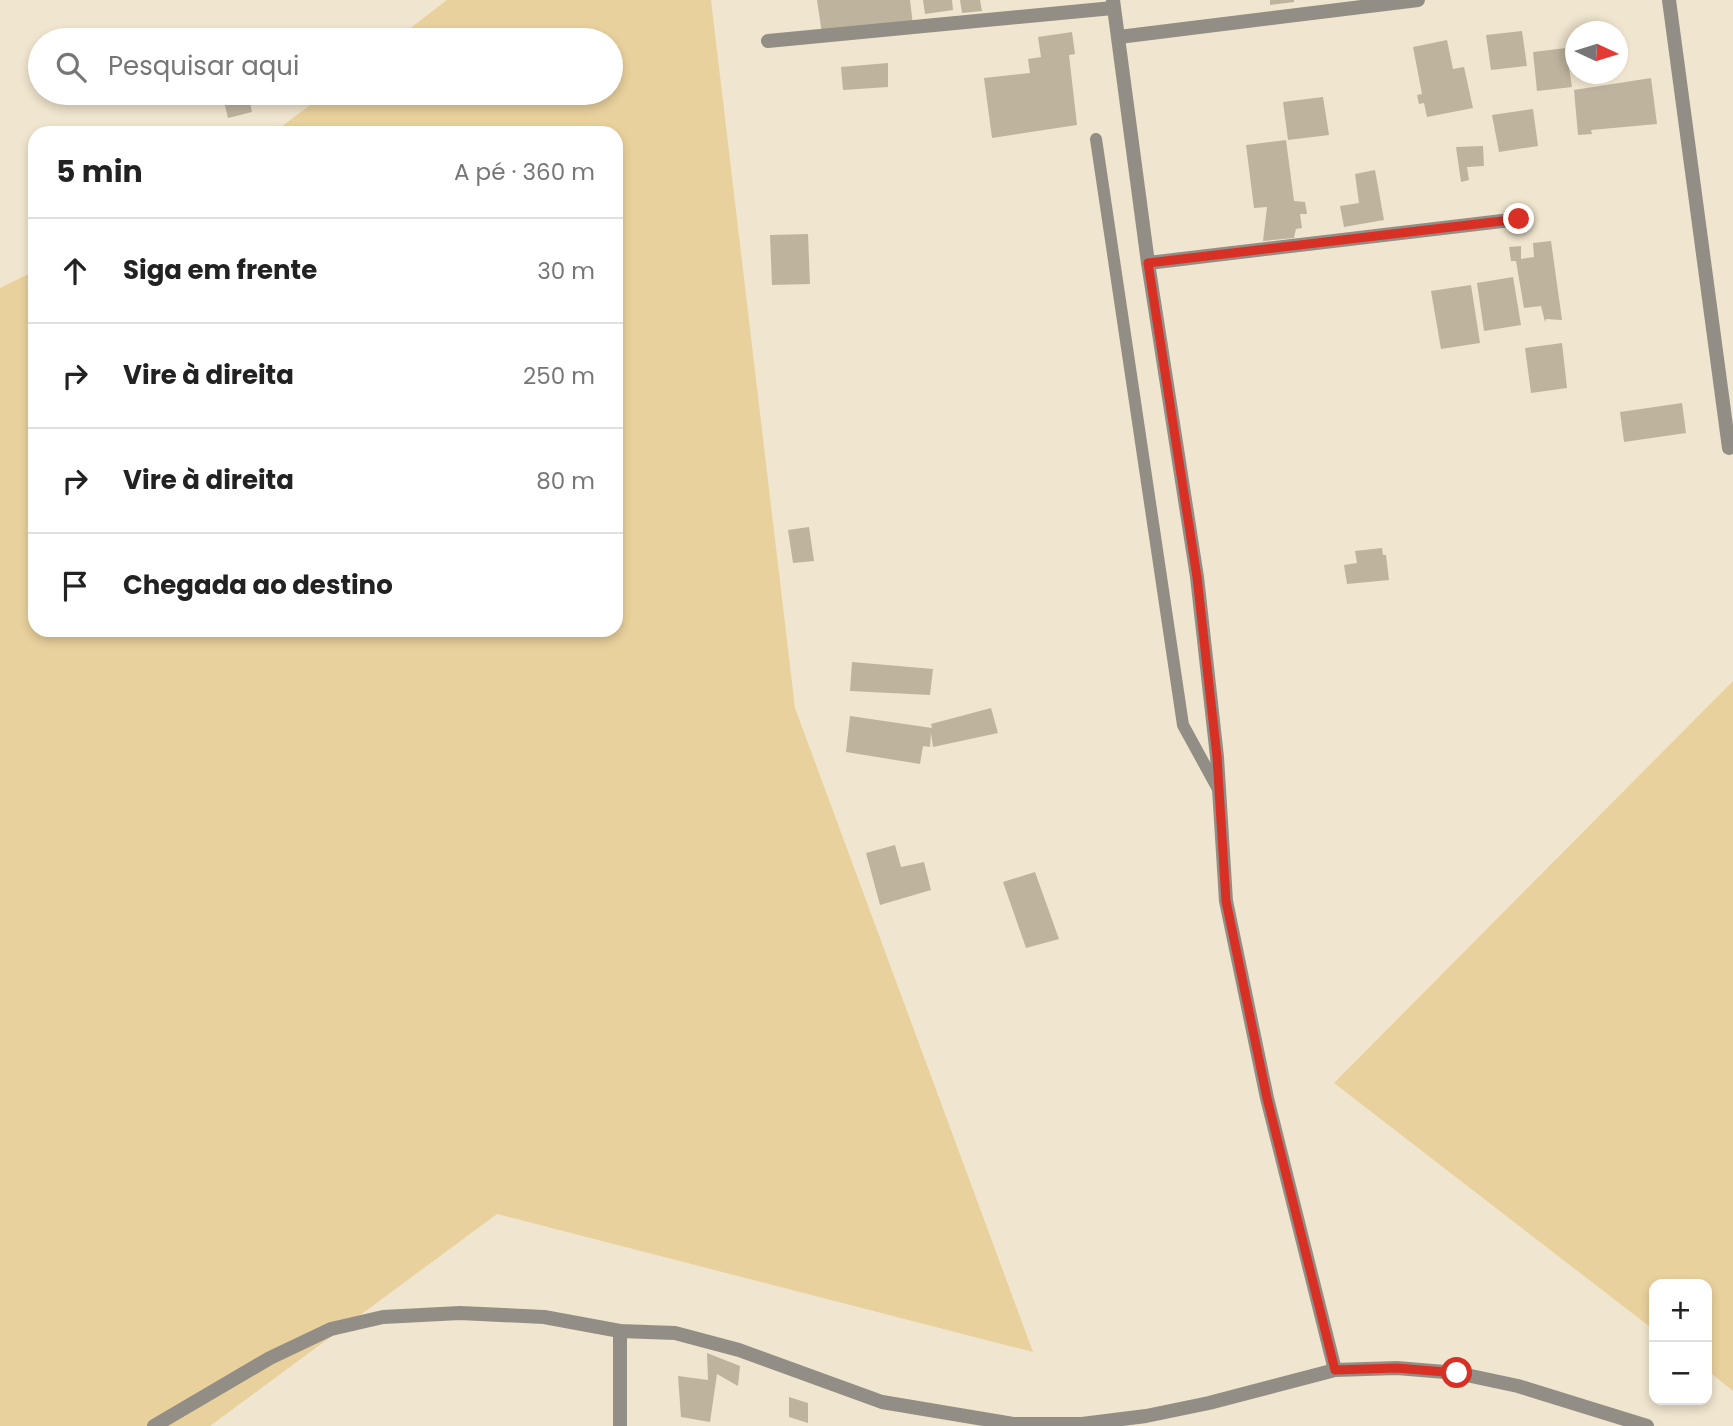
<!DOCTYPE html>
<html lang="pt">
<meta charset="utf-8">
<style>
body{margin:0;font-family:Poppins,sans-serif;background:#f2f2f2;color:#222}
.controls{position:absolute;right:21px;bottom:21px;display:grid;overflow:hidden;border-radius:14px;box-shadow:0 4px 10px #0003}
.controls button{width:63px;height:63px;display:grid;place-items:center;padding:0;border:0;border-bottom:2px solid #e0e0e0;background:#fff;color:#222;font:35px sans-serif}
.compass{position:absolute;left:1565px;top:21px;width:63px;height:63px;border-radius:50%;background:#fff;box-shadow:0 4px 10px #0003;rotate:94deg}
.stop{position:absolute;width:21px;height:21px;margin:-16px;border:5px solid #d93025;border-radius:50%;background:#fff}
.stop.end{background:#d93025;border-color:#fff;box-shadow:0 2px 7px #0008}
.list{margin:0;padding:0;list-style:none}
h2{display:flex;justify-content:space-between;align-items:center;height:91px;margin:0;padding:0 28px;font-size:30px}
h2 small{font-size:23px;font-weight:400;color:#767676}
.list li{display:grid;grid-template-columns:46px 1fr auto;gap:21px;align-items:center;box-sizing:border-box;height:105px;padding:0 28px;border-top:2px solid #e0e0e0}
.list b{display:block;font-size:26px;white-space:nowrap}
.list em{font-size:23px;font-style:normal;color:#767676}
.icon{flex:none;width:38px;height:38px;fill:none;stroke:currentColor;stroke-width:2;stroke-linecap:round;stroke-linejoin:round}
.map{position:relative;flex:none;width:1733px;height:1426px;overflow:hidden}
.search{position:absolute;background:#fff;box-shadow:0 4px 10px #0003;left:28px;top:28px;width:595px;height:77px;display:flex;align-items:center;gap:18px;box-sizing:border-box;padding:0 24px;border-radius:38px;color:#767676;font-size:26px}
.panel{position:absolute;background:#fff;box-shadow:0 4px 10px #0003;left:28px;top:126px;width:595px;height:511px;border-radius:21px}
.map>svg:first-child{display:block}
.green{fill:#e9d19d}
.building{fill:#beb49e}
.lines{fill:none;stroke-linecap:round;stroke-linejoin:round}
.service{stroke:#928e85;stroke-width:12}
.minor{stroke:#928e85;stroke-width:14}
.tertiary{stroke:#928e85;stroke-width:14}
.route{stroke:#d93025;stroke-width:9}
</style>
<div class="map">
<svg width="1733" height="1426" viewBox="0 0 1733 1426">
<rect width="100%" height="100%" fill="#f0e5ce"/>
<g class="green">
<polygon points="447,0 711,0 795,708 1033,1352 497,1214 210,1426 0,1426 0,288 35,271 35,630 616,630 616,133 273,133 326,93 611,93 611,40 395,40"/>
<polygon points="1733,681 1733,1391 1707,1370 1707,1284 1654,1284 1654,1330 1334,1083"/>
</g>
<g class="building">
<polygon points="817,0 910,0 913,25 822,34"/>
<polygon points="923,0 952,0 953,10 925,14"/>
<polygon points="960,0 980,0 982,11 962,13"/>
<polygon points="1270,0 1294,0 1294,2 1270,5"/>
<polygon points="1522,31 1527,66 1491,70 1486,35"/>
<polygon points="1072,32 1075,54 1069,55 1077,125 992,138 984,78 1030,73 1028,59 1041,57 1038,37"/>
<polygon points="1447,40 1453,69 1464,67 1473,108 1427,117 1424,103 1419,104 1417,95 1422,94 1413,47"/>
<polygon points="1566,48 1572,87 1537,91 1533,52"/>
<polygon points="888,63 888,87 843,90 841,67"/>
<polygon points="1651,78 1657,124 1591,130 1592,134 1578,135 1574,90"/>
<polygon points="222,93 248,93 252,112 228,118"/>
<polygon points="1323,97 1329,135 1288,140 1283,102"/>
<polygon points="1533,109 1538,146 1499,152 1492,115"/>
<polygon points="1286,140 1294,201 1305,202 1307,214 1300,214 1302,228 1296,229 1294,238 1263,241 1267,207 1254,208 1246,145"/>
<polygon points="1483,146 1484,166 1467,167 1469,180 1461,182 1456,147"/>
<polygon points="1375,170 1384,220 1344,227 1340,206 1359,203 1355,174"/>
<polygon points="808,234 810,284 772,285 770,235"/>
<polygon points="1551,241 1562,320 1546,319 1545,322 1541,306 1524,308 1516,261 1511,261 1509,247 1521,246 1521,259 1534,257 1533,243"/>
<polygon points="1513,277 1521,325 1484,331 1477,283"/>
<polygon points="1471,285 1480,343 1441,349 1431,291"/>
<polygon points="1562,343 1567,388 1531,393 1525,348"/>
<polygon points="1682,403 1686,433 1624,442 1620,412"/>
<polygon points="809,527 814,561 793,563 788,530"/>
<polygon points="1382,548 1383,555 1386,555 1389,580 1347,584 1344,565 1357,563 1355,551"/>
<polygon points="852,662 933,669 930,695 850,691"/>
<polygon points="991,708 998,733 933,747 931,733 930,747 923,746 920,764 846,752 850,716 932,728 931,724"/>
<polygon points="895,845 901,867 924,862 931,890 880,905 866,853"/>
<polygon points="1035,872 1059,939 1026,948 1003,882"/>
<polygon points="707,1353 740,1366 738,1386 717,1374 710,1422 681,1417 678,1376 708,1380"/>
<polygon points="789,1397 808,1403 808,1423 789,1417"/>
</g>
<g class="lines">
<polyline class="service" points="1096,139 1183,725 1218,789"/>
<g class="minor">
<polyline points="1113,0 1148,263 1197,577 1217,757 1226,901 1267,1098 1335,1370"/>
<polyline points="1669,0 1729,448"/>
<polyline points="1119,37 1418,0"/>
<polyline points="768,41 1113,8"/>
<polyline points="1148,263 1519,219"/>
<polyline points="620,1331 620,1426"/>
</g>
<polyline class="tertiary" points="154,1426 270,1358 331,1329 383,1317 460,1313 544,1317 620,1331 675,1333 739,1350 882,1402 1013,1424 1082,1424 1146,1416 1209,1403 1335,1370 1397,1368 1457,1373 1518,1386 1647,1426"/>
</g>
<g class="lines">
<polyline class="route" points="1457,1373 1397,1368 1335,1370 1267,1098 1226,901 1217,757 1197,577 1148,263 1519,219"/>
</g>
</svg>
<div class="controls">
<button>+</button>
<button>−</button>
</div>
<svg class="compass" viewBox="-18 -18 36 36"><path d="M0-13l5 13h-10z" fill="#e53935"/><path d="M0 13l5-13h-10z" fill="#767676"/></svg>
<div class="stop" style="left:1457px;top:1373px"></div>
<div class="stop end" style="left:1519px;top:219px"></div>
<div class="search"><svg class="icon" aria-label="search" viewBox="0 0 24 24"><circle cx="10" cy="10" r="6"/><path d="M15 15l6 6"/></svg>Pesquisar aqui</div>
<section class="panel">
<h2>5 min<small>A pé · 360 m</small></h2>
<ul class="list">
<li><svg class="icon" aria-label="ahead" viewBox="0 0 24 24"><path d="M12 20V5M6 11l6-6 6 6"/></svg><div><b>Siga em frente</b></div><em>30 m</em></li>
<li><svg class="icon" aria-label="right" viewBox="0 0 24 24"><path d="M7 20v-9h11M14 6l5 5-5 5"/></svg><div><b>Vire à direita</b></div><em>250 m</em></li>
<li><svg class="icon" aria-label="right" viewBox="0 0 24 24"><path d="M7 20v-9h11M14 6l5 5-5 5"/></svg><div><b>Vire à direita</b></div><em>80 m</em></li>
<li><svg class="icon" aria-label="arrive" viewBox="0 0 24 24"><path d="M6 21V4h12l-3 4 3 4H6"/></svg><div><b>Chegada ao destino</b></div></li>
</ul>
</section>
</div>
